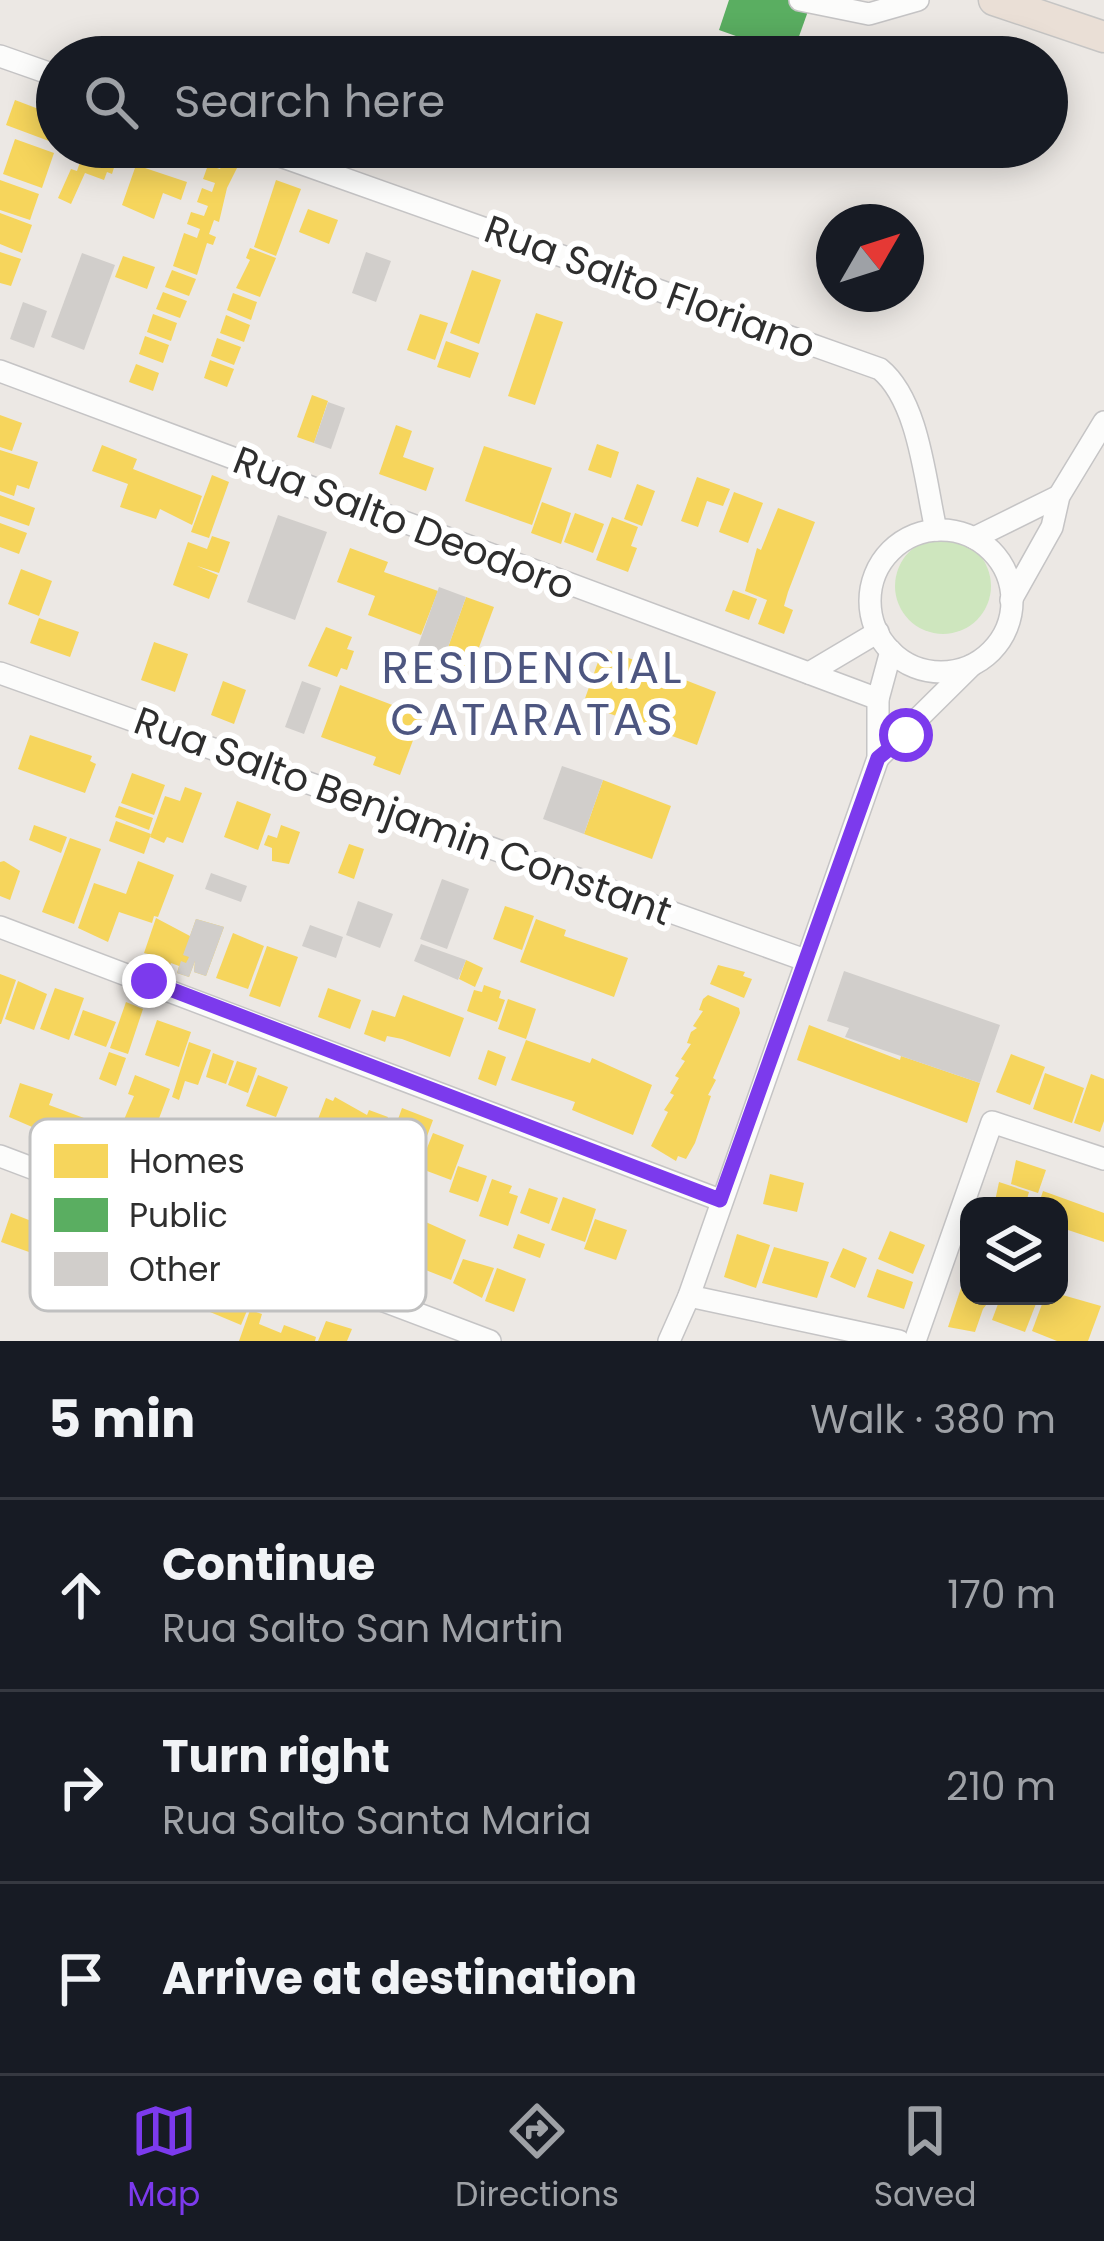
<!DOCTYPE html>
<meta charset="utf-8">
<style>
body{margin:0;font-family:Poppins,sans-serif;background:#20242c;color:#f1f3f6}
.controls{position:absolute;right:36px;bottom:36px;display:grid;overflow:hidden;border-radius:24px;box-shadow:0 6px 30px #0003}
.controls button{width:108px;height:108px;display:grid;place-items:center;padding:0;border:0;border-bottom:3px solid #363941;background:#171b24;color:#f1f3f6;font:60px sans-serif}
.compass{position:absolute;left:816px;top:204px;width:108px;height:108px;border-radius:50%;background:#171b24;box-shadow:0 6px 30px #0003;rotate:51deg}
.stop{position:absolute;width:36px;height:36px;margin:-27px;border:9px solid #7c3aed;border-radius:50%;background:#fff}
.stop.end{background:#7c3aed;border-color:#fff;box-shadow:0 3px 12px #0008}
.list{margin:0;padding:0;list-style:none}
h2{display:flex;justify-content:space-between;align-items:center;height:156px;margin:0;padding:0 48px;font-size:51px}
h2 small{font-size:39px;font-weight:400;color:#9ea1a6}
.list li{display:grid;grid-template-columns:78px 1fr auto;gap:36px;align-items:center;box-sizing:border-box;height:192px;padding:0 48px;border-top:3px solid #363941}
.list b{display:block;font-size:45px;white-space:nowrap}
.list p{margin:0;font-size:39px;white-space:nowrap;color:#9ea1a6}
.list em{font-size:39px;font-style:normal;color:#9ea1a6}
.icon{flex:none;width:66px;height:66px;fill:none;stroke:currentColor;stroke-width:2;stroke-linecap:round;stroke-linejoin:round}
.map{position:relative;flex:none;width:1104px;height:1341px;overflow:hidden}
.search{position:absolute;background:#171b24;box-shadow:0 6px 30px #0003;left:36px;right:36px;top:36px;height:132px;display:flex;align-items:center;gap:30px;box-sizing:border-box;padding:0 42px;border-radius:66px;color:#9ea1a6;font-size:45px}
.sheet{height:732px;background:#171b24}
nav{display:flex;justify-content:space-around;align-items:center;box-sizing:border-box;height:168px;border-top:3px solid #363941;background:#171b24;font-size:33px;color:#9ea1a6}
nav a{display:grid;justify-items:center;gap:6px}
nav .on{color:#7c3aed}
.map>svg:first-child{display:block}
.green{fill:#cee6be}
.homes{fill:#f6d55c}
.public{fill:#5aae61}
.building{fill:#d1cecb}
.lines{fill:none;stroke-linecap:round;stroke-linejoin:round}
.minor-casing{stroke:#c5c4c5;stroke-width:24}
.highway-casing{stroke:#c6c5c4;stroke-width:33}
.minor{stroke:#fcfcfb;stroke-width:21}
.highway{stroke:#eadfd6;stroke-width:30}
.route{stroke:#7c3aed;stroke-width:15}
.labels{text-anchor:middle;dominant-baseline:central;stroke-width:12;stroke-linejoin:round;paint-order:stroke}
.street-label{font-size:39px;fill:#2e2e2e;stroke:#fff}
.quarter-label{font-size:45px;letter-spacing:3px;fill:#4d5680;stroke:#fff}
.key{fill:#fff;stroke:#c0c0c0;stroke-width:3}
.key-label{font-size:33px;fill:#2e2e2e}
</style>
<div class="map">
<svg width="1104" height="1341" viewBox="0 0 1104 1341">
<rect width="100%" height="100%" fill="#ece8e4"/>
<circle class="green" cx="943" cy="586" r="48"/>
<g class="homes">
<polygon points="15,100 57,116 57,144 6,125"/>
<polygon points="15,139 54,153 42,188 3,174"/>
<polygon points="85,147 116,147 113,156 117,158 112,174 107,172 104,180 85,173 71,204 58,198 71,169 77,171"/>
<polygon points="223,162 237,168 227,188 219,222 214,220 209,234 216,237 213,245 207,243 197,275 173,266 184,233 197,238 200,229 187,224 191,212 204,216 208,206 197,202 202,188 212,192 215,183 203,179 208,165 220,169"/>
<polygon points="136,165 187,182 181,200 163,193 154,219 122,205"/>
<polygon points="0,180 39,194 30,220 0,210"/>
<polygon points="276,180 301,189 276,256 254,247"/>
<polygon points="308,209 338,220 329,244 299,232"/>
<polygon points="0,213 32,225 22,253 0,244"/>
<polygon points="250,248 276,258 260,297 236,288 250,260 246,258"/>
<polygon points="0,252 21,259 11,286 0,283"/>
<polygon points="123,256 155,267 147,289 115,277"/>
<polygon points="172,270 196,279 189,296 165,287"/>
<polygon points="472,270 501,280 479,344 450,333"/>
<polygon points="163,292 187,301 180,318 156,309"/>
<polygon points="233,293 257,302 251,320 227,310"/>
<polygon points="536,313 563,322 535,405 508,396"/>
<polygon points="153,314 177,323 171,341 147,332"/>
<polygon points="420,314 448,323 435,360 407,350"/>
<polygon points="226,315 250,325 244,342 220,333"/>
<polygon points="145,336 169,345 163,363 139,354"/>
<polygon points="217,338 241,347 234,365 211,356"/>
<polygon points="446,341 479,353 470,378 437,367"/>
<polygon points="210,360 234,369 227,387 204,378"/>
<polygon points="136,364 159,373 153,391 129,382"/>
<polygon points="312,395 328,401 314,443 297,437"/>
<polygon points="0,415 22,423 12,451 0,447"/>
<polygon points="396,425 412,431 403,457 434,468 426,491 379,474"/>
<polygon points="597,444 619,452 611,478 588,470"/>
<polygon points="102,445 137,459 133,469 202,496 192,525 160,509 156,519 120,507 128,484 92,471"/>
<polygon points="484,446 552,468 532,525 465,501"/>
<polygon points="0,450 38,462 29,489 17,485 14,496 0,491"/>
<polygon points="212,475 229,482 209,538 191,532"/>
<polygon points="697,477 730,489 723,506 707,501 698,527 681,521"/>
<polygon points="637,484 655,491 642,526 624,519"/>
<polygon points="734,492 763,503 748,543 719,532"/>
<polygon points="0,495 35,508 29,526 0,516"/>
<polygon points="542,502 571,513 561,544 531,533"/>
<polygon points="778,508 815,522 788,592 784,606 793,610 784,634 758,624 767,600 745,591 757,548 761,550"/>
<polygon points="575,513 604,524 593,553 564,542"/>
<polygon points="612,517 638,527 631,546 637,548 628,572 596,560"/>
<polygon points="0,523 27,533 19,554 0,547"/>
<polygon points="212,536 230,542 219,573 197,566 218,575 209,599 173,585 188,542 207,549"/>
<polygon points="350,548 388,562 384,572 438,591 421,635 368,615 375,596 337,582"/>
<polygon points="21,569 52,581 39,616 8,604"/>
<polygon points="733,590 757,599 749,620 725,611"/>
<polygon points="466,597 494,607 468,677 441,667"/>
<polygon points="39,618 79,632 70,657 30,643"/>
<polygon points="326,627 352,637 347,649 354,651 347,670 341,668 337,677 308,666"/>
<polygon points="154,642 188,654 175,692 141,680"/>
<polygon points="603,648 716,692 697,745 583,704"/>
<polygon points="223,681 246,690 234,724 211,715"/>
<polygon points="340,685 395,706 397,701 424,711 400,775 373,765 376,757 321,737"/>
<polygon points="30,735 92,756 90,761 96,764 85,793 18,769"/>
<polygon points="132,773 165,785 154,815 121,803"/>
<polygon points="603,780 671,806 652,859 584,834"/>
<polygon points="185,787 202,793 183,843 167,837 164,843 150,837 165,796 180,801"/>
<polygon points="237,801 271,814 258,850 224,837"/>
<polygon points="119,806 153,818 149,830 115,817"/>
<polygon points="116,821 151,834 144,854 109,841"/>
<polygon points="34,825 67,837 61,853 29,840"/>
<polygon points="281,825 300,832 289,864 272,861 272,848 264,845 268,835 277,838"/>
<polygon points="70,838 101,849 74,924 42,912"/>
<polygon points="349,844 364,849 354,879 338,873"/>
<polygon points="4,861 20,871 10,900 0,896 0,862"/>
<polygon points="138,861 174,875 158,917 154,916 152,923 119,912 108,942 78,928 94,883 126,894"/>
<polygon points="505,906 534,916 522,950 493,939"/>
<polygon points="156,918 190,936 196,919 224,927 206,976 194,972 195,961 189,977 177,973 179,966 171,963 169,968 150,961 152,955 144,953"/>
<polygon points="536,919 566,930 564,936 628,958 614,997 520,962"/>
<polygon points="233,933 264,946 248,989 216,978"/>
<polygon points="267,946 298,957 280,1007 249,996"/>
<polygon points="466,960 483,968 475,987 459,979"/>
<polygon points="718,965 745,972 743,976 752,979 744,998 710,984"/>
<polygon points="0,974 16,980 1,1024 0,1024"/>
<polygon points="18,981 47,994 34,1030 5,1019"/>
<polygon points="484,985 501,991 499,998 505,1000 497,1022 467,1011 474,990 482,992"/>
<polygon points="55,988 84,998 69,1040 40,1029"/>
<polygon points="328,988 361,1000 350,1029 318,1017"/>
<polygon points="403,995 464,1018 450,1057 402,1039 387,1036 385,1042 364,1034 372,1010 395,1017"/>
<polygon points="708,995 739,1008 740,1013 713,1078 716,1080 708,1095 711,1096 695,1143 686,1159 678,1156 676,1161 651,1146 668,1112 664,1110 674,1095 670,1093 679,1078 675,1076 685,1061 681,1059 691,1044 687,1043 691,1032 697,1028 693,1026 703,1011 699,1010 703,999"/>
<polygon points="508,999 536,1009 526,1039 498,1029"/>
<polygon points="126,1002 143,1009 128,1054 110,1048"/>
<polygon points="83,1010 116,1022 106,1047 74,1035"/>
<polygon points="157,1020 191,1032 179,1067 145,1055"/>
<polygon points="809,1025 900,1060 901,1056 980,1083 967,1123 797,1060"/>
<polygon points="526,1040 590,1063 592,1058 652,1085 633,1135 572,1110 575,1102 511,1080"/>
<polygon points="189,1042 211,1050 198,1085 185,1081 179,1100 172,1097"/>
<polygon points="488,1050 506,1057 496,1086 478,1079"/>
<polygon points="109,1052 126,1058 116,1086 99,1079"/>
<polygon points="213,1053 234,1061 226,1084 206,1077"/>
<polygon points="1011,1054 1045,1067 1030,1105 996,1092"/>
<polygon points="237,1061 257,1068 248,1093 228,1085"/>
<polygon points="1045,1073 1084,1088 1072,1123 1033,1109"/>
<polygon points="1091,1074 1104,1079 1104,1121 1100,1132 1074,1123"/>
<polygon points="135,1075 170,1089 139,1172 107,1160 134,1096 128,1094"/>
<polygon points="258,1075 288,1087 276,1117 246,1106"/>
<polygon points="20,1083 53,1094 49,1105 84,1118 74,1145 9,1117"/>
<polygon points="335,1097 367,1115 369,1110 388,1117 386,1122 396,1125 402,1108 433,1120 423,1147 391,1135 385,1153 315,1127 326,1098 333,1101"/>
<polygon points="433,1133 464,1145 451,1180 419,1168"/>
<polygon points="1016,1160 1046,1170 1038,1193 1011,1184"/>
<polygon points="458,1166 487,1176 478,1202 449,1192"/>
<polygon points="770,1174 804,1183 797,1212 763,1204"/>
<polygon points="492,1179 512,1186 509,1193 518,1196 508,1226 479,1216"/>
<polygon points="999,1182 1029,1192 1025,1206 994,1206"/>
<polygon points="529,1188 558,1198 549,1224 520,1213"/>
<polygon points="1043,1191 1104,1213 1104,1242 1059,1227 1059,1206 1038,1206"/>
<polygon points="563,1197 596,1209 585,1242 551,1230"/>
<polygon points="11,1213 39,1224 29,1252 1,1242"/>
<polygon points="399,1216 416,1222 411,1236 419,1219 466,1240 451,1280 385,1254"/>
<polygon points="595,1219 627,1230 616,1260 584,1249"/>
<polygon points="890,1231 925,1245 913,1274 878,1259"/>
<polygon points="518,1234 545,1244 540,1258 513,1248"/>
<polygon points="737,1234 770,1245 756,1288 724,1277"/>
<polygon points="774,1247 829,1262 817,1298 762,1283"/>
<polygon points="843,1248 867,1258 855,1288 830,1277"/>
<polygon points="463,1259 494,1268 482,1298 453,1283"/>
<polygon points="497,1268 526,1279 514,1312 485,1301"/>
<polygon points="877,1269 913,1282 904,1309 867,1297"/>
<polygon points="965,1276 969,1277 969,1296 993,1296 983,1309 975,1332 948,1327"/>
<polygon points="223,1281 254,1294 241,1325 210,1312"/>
<polygon points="1059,1294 1101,1306 1088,1341 1057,1341 1032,1331 1045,1296"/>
<polygon points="1001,1296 1039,1296 1025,1332 992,1320"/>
<polygon points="250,1310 262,1314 259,1324 281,1333 284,1325 316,1337 315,1341 239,1341"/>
<polygon points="326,1321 352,1329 347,1341 318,1341"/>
</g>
<polygon class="public" points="729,0 812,0 792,56 719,30"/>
<g class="building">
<polygon points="366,252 391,261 376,302 352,293"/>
<polygon points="82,253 115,265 84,350 51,337"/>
<polygon points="23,302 47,311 34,348 10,339"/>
<polygon points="328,402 345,408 331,449 314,443"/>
<polygon points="278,515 327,532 295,620 247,602"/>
<polygon points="439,587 466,597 441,667 414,657"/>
<polygon points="302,681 321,688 304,734 285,727"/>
<polygon points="562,766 603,780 584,834 543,819"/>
<polygon points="211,873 247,886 241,902 205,889"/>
<polygon points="442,879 469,889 447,949 420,939"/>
<polygon points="358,901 393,914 380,948 346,935"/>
<polygon points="196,919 224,927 206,976 194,972 195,961 189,977 177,973 181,961 186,963 189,957 183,955"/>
<polygon points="310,925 343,937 336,958 302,946"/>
<polygon points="421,944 466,960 458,980 414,961"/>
<polygon points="844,971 1000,1025 980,1083 845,1037 849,1028 827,1021"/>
</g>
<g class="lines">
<defs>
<g id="minor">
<polyline points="800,0 869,14 918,0"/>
<polyline points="0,56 57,76"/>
<path d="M255,147L880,369C919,401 925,481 936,530"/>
<polyline points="0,371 878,699"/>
<circle cx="941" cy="601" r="71"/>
<polyline points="974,538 1059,496"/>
<polyline points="1011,600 1052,527 1059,496 1104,422"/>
<polyline points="0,673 805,960"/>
<polyline points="809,673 878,632"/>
<polyline points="878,758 971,666"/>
<polyline points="0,927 720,1200"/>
<polyline points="0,1156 490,1341"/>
<polyline points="689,1296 899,1341"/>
<polyline points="669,1341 689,1296 878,758 878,699 891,651"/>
<polyline points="915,1341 992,1122 1104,1159"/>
</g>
<polyline id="highway" points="994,0 1104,37"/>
</defs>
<use href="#minor" class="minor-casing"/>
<use href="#highway" class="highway-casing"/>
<use href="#minor" class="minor"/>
<use href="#highway" class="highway"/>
</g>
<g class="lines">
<polyline class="route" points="149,981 720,1200 878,758 906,735"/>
</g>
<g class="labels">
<g class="street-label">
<text transform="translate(650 287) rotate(20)">Rua Salto Floriano</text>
<text transform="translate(404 523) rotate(21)">Rua Salto Deodoro</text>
<text transform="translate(403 816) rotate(20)">Rua Salto Benjamin Constant</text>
</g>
<g class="quarter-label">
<text x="533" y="667">RESIDENCIAL<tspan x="533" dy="52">CATARATAS</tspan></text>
</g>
</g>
<rect x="30" y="1119" width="396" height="192" rx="18" class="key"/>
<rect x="54" y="1144" width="54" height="34" fill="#f6d55c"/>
<rect x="54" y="1198" width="54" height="34" fill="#5aae61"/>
<rect x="54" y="1252" width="54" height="34" fill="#d1cecb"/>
<g class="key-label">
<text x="129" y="1173">Homes</text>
<text x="129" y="1227">Public</text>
<text x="129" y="1281">Other</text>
</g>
</svg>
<div class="controls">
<button><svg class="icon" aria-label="layers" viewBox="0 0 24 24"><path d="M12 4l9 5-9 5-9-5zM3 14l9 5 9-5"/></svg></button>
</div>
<svg class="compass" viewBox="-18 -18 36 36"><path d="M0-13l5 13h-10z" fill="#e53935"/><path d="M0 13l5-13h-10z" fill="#9ea1a6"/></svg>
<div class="stop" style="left:906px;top:735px"></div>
<div class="stop end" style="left:149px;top:981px"></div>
<div class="search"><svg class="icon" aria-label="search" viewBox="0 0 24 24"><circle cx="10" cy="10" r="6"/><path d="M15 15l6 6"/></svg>Search here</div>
</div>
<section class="sheet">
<h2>5 min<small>Walk · 380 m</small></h2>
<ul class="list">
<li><svg class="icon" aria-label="ahead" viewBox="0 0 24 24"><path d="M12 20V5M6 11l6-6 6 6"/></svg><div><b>Continue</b><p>Rua Salto San Martin</p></div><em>170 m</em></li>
<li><svg class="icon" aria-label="right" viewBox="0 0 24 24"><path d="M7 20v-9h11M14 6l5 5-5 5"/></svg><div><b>Turn right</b><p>Rua Salto Santa Maria</p></div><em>210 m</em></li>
<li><svg class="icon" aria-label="arrive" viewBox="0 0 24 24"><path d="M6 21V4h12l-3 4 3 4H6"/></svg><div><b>Arrive at destination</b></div></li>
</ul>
</section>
<nav>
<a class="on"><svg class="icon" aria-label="map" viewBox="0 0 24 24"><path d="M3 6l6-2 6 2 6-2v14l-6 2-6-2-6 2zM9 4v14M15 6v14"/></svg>Map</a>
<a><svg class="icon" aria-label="directions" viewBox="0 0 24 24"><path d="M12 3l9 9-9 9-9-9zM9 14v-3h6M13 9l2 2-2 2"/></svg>Directions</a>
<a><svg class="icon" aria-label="saved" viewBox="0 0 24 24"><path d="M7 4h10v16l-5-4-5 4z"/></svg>Saved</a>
</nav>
